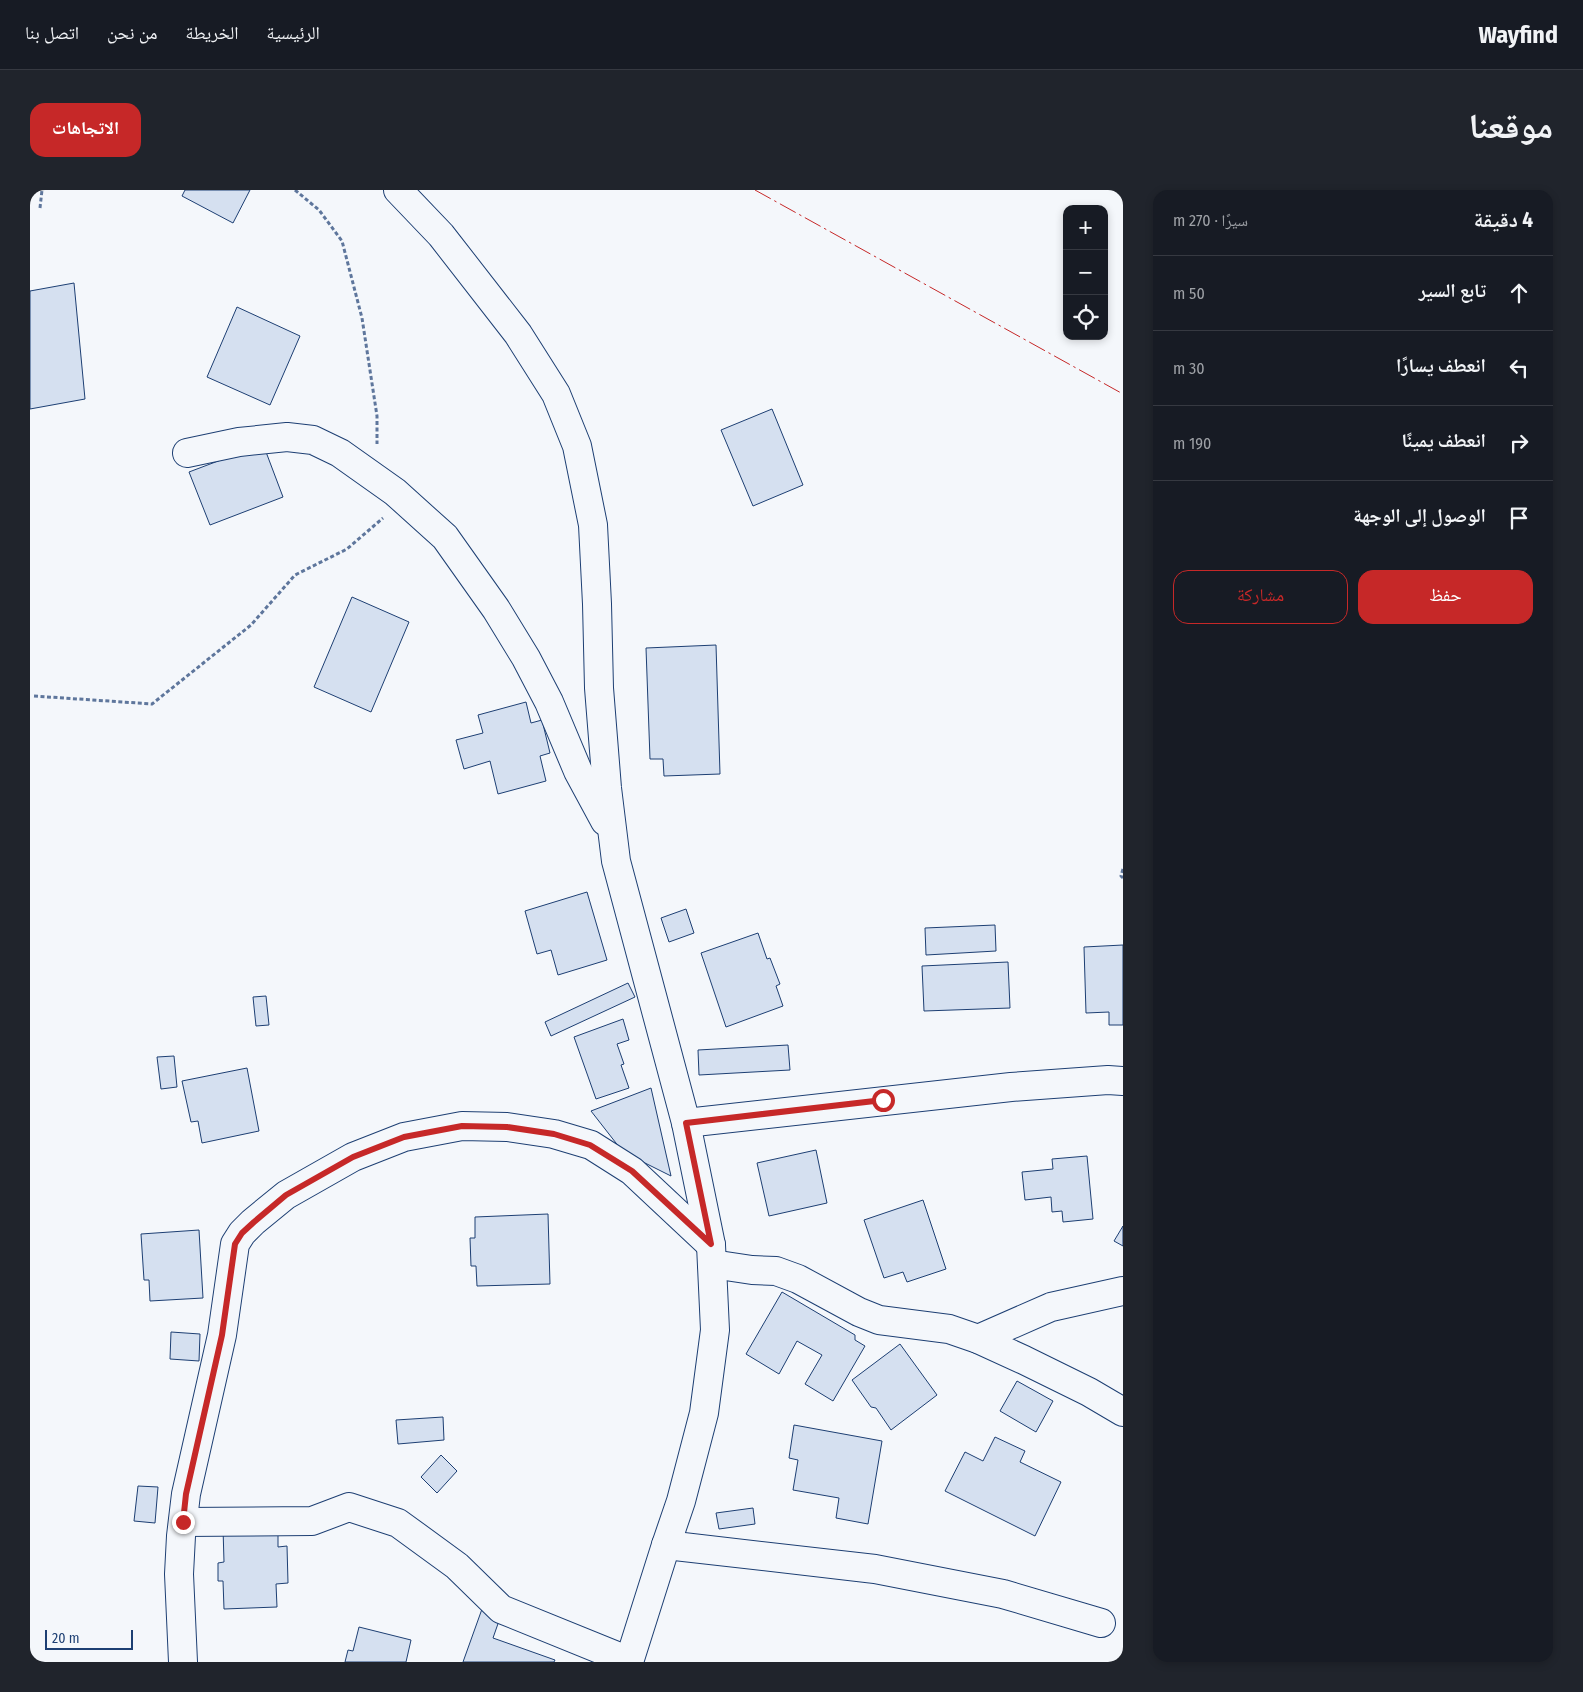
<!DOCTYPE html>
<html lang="ar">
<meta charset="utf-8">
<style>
body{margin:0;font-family:"Fira Sans Condensed","Noto Naskh Arabic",sans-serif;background:#20242c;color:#f1f3f6;direction:rtl}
.controls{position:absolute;right:15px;top:15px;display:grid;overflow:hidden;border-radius:10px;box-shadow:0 2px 8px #0003}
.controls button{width:45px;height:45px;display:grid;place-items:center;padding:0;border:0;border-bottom:1px solid #363941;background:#171b24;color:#f1f3f6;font:25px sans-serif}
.scale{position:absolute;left:15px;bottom:12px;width:88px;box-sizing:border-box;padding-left:5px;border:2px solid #1d3f73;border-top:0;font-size:14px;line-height:18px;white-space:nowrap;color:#1d3f73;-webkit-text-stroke:4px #f4f7fb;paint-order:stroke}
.stop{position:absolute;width:15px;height:15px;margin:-11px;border:4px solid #c62828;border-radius:50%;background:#fff}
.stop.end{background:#c62828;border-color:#fff;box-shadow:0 1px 5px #0008}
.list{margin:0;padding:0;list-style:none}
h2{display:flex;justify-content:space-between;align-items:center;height:65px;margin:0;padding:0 20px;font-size:21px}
h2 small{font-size:16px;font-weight:400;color:#9ea1a6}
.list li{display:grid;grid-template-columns:32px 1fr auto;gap:15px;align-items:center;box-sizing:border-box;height:75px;padding:0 20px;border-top:1px solid #363941}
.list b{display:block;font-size:19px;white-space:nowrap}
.list em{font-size:16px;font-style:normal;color:#9ea1a6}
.actions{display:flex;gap:10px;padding:15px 20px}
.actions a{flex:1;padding:11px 0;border:1px solid #c62828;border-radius:15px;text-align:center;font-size:18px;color:#c62828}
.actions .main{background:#c62828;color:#fff}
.icon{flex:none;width:28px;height:28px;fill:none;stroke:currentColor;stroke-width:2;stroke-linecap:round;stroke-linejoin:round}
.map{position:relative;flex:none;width:1093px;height:1472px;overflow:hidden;direction:ltr;border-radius:15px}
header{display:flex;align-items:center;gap:30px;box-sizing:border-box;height:70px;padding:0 25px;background:#171b24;border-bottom:1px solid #363941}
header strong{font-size:24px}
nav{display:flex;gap:28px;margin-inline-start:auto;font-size:18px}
.intro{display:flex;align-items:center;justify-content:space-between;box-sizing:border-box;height:120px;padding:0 30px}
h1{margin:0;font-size:35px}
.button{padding:12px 22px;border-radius:15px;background:#c62828;color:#fff;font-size:18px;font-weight:700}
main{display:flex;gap:30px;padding:0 30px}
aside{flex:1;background:#171b24;border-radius:15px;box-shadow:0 2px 8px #0003}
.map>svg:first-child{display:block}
.building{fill:#d5e0f0;stroke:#1d3f73}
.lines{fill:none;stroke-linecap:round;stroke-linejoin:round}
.minor-casing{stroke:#1d3f73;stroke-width:30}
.path{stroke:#5e769c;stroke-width:3;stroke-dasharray:4 2.5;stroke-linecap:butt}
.minor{stroke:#f4f7fb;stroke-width:28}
.power{stroke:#c62828;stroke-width:1;stroke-dasharray:18 4 2.5 4;stroke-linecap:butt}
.route{stroke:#c62828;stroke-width:6}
</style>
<header>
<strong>Wayfind</strong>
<nav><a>الرئيسية</a><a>الخريطة</a><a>من نحن</a><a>اتصل بنا</a></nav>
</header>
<div class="intro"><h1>موقعنا</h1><a class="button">الاتجاهات</a></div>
<main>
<aside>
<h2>4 دقيقة<small>سيرًا · 270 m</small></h2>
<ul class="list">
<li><svg class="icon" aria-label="ahead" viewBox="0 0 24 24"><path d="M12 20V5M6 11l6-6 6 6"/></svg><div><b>تابع السير</b></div><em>50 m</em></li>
<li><svg class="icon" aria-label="left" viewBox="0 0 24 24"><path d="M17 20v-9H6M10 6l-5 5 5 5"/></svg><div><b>انعطف يسارًا</b></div><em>30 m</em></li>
<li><svg class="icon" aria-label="right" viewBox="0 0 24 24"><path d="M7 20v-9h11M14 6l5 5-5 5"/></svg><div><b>انعطف يمينًا</b></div><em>190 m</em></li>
<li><svg class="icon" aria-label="arrive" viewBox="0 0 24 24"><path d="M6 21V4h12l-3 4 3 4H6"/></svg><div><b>الوصول إلى الوجهة</b></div></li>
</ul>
<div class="actions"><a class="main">حفظ</a><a>مشاركة</a></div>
</aside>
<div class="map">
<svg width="1093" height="1472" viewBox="0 0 1093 1472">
<rect width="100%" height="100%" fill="#f4f7fb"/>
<g class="building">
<polygon points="155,0 220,0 203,33 152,6"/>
<polygon points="44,93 55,209 0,219 0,101"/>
<polygon points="207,117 270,146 240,215 177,187"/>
<polygon points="742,219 773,295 723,316 691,240"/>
<polygon points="233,254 253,307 180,335 159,282"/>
<polygon points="322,407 379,432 341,522 284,497"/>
<polygon points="686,455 690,584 634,586 633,569 620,569 616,458"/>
<polygon points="496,512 501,533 512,530 520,563 510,566 516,591 468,604 460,571 434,579 426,550 453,543 448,525"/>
<polygon points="557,702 577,770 528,785 521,760 507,764 495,721"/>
<polygon points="656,719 664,743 639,752 631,728"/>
<polygon points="965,735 966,761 896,765 895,738"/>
<polygon points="728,743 737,769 740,768 750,794 746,796 753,816 696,837 671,763"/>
<polygon points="1093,755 1093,835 1079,835 1079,822 1056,823 1054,757"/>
<polygon points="978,772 980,818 894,821 892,776"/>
<polygon points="598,793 605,807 521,846 515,832"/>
<polygon points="236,806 239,835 226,836 223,807"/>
<polygon points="593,829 599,850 587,854 594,874 591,875 599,898 566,909 544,847"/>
<polygon points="758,855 760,880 669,885 668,860"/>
<polygon points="144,866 147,897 131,899 127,867"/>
<polygon points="217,878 229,941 172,953 168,931 161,932 152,891"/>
<polygon points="621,898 641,986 593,962 561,921"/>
<polygon points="786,960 797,1013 739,1026 727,973"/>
<polygon points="1057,966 1063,1029 1033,1032 1032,1021 1022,1022 1021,1007 995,1010 992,982 1023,979 1022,969"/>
<polygon points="893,1010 916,1079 877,1092 873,1082 854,1088 834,1030"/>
<polygon points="518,1024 520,1094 447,1096 446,1076 441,1076 440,1048 445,1048 445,1027"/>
<polygon points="1093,1036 1093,1056 1084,1051"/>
<polygon points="169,1040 173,1108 120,1111 119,1090 114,1090 111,1044"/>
<polygon points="752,1102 825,1145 825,1150 835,1156 803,1211 775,1194 792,1165 767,1151 749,1184 716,1164"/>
<polygon points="141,1142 170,1144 169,1171 140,1169"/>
<polygon points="870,1154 907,1205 861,1240 846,1218 841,1217 822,1190"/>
<polygon points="987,1191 1023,1211 1006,1242 970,1221"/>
<polygon points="413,1227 414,1250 368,1254 366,1230"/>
<polygon points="764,1235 852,1251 838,1334 806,1328 809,1308 763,1300 768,1270 759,1268"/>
<polygon points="965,1247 995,1261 990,1272 1031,1292 1005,1346 915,1301 935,1262 953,1271"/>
<polygon points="411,1265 427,1281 407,1303 391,1287"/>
<polygon points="108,1296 128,1297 125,1333 104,1331"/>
<polygon points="723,1318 725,1334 689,1339 686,1323"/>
<polygon points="193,1338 248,1340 248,1357 257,1356 258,1393 246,1394 247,1417 194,1419 193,1391 188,1391 188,1373 194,1372"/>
<polygon points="452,1419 471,1425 463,1448 525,1470 524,1472 433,1472"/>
<polygon points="329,1437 381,1450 376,1472 315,1472 318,1460 323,1461"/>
</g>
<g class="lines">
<defs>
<g id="minor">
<polyline points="368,0 411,45 488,144 526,204 547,256 563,335 567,414 569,498 577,598 586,671 656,933 681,1055 685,1140 674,1223 651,1311 636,1355 599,1472"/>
<polyline points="157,263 209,252 257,247 283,250 310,263 365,302 415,347 466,419 496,468 519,512 548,581 575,631"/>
<polyline points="656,933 981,897 1078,890 1093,891"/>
<polyline points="682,1074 722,1080 746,1081 768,1089 829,1122 849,1130 919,1139 948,1149 994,1170 1059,1202 1093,1222"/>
<polyline points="948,1149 1021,1117 1093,1101"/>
<polyline points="153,1332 282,1331 319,1317 368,1333 427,1376 471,1419 599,1471"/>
<polyline points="636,1355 845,1379 973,1404 1071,1433"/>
<polyline points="153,1472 149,1384 151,1346 156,1304 192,1145 205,1054 212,1043 223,1032 256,1005 323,967 374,947 432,936 477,937 524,944 561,955 602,981 681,1055"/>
</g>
</defs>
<use href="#minor" class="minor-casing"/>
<g class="path">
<polyline points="265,0 289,20 312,51 332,128 347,226 347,254"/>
<polyline points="10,18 12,0"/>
<polyline points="4,506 122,514 221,435 265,385 317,359 353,328"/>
<polyline points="1093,679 1091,686 1093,688"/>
</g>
<use href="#minor" class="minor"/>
<polyline class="power" points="725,0 1093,204"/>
</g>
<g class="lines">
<polyline class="route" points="153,1332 156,1304 192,1145 205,1054 212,1043 224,1032 256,1005 323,967 374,947 432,936 477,937 524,944 560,955 602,981 681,1054 656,933 853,910"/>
</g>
</svg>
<div class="controls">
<button>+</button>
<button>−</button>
<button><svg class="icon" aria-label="locate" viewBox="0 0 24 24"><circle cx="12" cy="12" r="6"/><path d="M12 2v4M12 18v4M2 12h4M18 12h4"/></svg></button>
</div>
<div class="scale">20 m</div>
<div class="stop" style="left:853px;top:910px"></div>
<div class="stop end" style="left:153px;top:1332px"></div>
</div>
</main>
